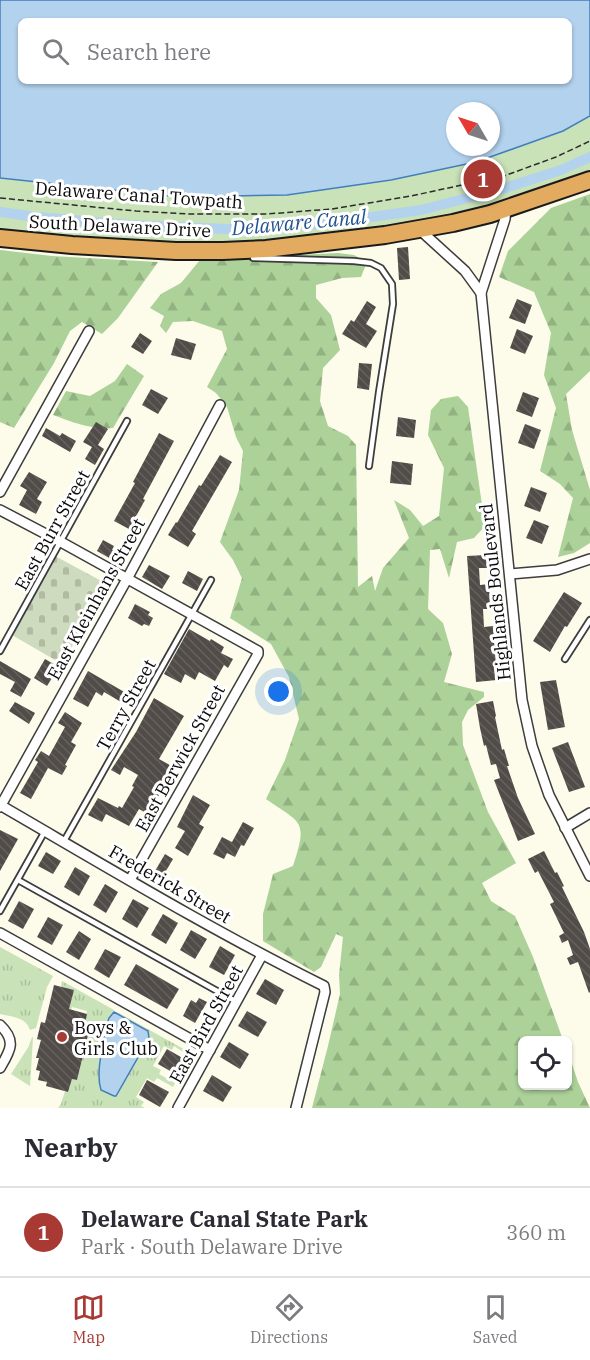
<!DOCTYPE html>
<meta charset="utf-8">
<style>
body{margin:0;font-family:"IBM Plex Serif",serif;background:#f7f7f7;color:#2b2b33}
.controls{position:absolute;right:18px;bottom:18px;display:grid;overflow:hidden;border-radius:9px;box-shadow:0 2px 4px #0004}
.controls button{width:54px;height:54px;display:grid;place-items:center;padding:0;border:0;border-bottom:2px solid #e1e1e2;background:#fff;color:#2b2b33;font:30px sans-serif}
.compass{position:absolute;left:446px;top:102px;width:54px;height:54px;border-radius:50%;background:#fff;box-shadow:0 2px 4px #0004;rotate:309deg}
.you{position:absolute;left:279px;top:692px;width:21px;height:21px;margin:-15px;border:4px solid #fff;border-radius:50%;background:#1a73e8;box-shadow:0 0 0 9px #1a73e833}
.badge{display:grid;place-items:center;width:39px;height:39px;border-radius:50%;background:#a93a33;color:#fff;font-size:20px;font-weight:700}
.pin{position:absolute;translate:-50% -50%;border:3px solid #fff;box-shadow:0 2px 6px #0006}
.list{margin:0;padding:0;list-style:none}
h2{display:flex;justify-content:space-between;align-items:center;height:78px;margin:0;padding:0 24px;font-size:26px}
h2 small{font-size:20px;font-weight:400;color:#7c7c81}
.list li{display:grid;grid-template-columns:39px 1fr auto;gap:18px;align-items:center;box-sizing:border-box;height:90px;padding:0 24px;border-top:2px solid #e1e1e2}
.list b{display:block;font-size:22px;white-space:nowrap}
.list p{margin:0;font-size:20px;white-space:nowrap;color:#7c7c81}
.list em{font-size:20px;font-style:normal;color:#7c7c81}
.icon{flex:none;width:33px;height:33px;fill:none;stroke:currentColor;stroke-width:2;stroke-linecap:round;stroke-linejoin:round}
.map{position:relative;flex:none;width:590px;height:1108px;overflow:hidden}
.search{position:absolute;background:#fff;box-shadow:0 2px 4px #0004;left:18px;right:18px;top:18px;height:66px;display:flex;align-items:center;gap:15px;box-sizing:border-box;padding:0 21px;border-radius:9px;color:#7c7c81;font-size:22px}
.sheet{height:168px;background:#fff}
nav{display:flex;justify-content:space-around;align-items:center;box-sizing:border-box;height:84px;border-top:2px solid #e1e1e2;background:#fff;font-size:16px;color:#7c7c81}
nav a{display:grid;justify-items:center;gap:3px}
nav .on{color:#a93a33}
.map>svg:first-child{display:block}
.grass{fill:url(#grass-tufts)}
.forest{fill:url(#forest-firs)}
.cemetery{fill:url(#cemetery-stones)}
.park{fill:#c9e2b7}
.water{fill:#b3d2ee;stroke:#437fbd;stroke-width:1.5;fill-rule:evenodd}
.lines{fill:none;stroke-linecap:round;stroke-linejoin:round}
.canal{stroke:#b3d2ee;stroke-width:10}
.building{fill:url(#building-back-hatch)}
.lane-casing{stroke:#3d3d3d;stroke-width:8}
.street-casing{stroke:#3d3d3d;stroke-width:12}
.highway-casing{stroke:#1b1b1b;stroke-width:20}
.path{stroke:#2c2c2c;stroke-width:1.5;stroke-dasharray:6 3;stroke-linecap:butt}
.lane{stroke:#fff;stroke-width:4.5}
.street{stroke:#fff;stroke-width:9}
.highway{stroke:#e3ab60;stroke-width:16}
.poi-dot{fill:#a93a33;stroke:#fff;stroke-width:2}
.labels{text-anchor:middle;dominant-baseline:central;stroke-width:6;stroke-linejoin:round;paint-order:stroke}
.street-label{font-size:18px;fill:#0a0a0a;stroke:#fff}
.poi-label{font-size:18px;fill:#0a0a0a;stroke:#fff;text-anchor:start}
.water-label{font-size:20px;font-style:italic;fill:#23528c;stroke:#fff}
</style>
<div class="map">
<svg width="590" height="1108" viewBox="0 0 590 1108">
<defs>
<pattern id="grass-tufts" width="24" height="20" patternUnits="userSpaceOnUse" patternTransform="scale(1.5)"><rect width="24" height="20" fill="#c9e2b7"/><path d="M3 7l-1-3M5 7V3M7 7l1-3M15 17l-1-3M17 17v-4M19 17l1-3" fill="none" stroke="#abc19c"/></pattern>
<pattern id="forest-firs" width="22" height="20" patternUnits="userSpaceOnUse" patternTransform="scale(1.5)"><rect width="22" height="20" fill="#acd199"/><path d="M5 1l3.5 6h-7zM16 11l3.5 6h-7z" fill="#93b282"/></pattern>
<pattern id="cemetery-stones" width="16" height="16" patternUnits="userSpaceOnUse" patternTransform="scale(1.5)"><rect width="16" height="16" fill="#cedbbe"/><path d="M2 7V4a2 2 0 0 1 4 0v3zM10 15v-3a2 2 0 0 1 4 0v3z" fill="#b0bba2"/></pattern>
<pattern id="building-back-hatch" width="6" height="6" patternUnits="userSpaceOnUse" patternTransform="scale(1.5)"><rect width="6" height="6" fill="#514c48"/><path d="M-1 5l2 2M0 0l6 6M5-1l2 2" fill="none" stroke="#65615e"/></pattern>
</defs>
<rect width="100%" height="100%" fill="#fdfbe9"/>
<g class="grass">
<path d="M0,947L53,976L47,987L36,1028L30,1030C26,1017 12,1017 0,1014Z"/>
<polygon points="62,981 114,1010 110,1019 117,1012 191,1053 189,1056 174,1046 172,1050 164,1046 153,1066 161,1070 159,1074 175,1083 173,1087 157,1078 154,1082 147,1078 136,1097 144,1102 141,1106 145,1108 58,1108 61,1104 65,1091 68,1092 72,1079 77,1080 88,1035 83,1033 87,1011 72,1007 71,1010 59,1007"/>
<polygon points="32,1037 33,1038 30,1086 11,1074 29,1046"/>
</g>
<g class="forest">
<polygon points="590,194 590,371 566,394 572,430 590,490 590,543 574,553 558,557 573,498 560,484 540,471 556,408 544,375 551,333 534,292 499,277 508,251 551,208"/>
<polygon points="0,250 52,256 158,262 118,318 102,334 82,322 70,331 54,363 14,428 0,422"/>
<path d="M338,253L354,255L367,262L361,277L342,278L316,285V298L331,315L340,350L323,368L320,401L328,426L348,436L356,445L358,587L372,576L375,591L383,568L409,538L394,500L410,510L423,526L439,516L444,468L428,435L431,410L441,399L458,396L468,407L485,526L474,538L457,542L449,578L440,549L430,550L428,609L443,623L452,654L444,682L484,692V697L468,710L462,722L463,745L488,812L516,863L482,883L491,901L515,916L533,957L563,1040H522V1086H568V1052L578,1082L590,1108H312L328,1046L340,994L339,975L343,937L336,934L321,967L314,972L263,941V914L273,874L293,866C308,820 302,824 266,799L285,760L299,719L289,677L271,644L230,618L242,578L233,560L220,542L239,490L243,451L236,437L227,407L216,393L207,387L227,349L222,331L193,321L173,322L166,333L160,326L164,316L150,308L161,294L181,283L200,260Z"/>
<path d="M127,364L144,376L113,428C92,430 72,422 53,415L66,391L90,396L115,381Z"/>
</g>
<polygon class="cemetery" points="55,556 107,584 62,664 12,635"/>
<polygon class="park" points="590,116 590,172 481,210 415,225 270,242 195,244 130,242 0,230 0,178 179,197 391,180 476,162 563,131"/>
<g class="water">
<path d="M0,0H590V116L563,131L476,162L391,180L287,195L179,197L0,178ZM21,21H569V81H21ZM455,111H491V147H455Z"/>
<path d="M114,1012L148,1031L149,1038L116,1096H114L101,1090C95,1071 104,1043 107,1024L109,1018Z"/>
</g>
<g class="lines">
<polyline class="canal" points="0,212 36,217 130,225 226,229 322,224 421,210 502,189 561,170 590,157"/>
</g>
<g class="building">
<polygon points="408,247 410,279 399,280 397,248"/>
<polygon points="517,299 532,305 525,324 509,318"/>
<polygon points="367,301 376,307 366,324 377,331 366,348 342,334 351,320 354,322"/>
<polygon points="517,329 533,336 525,354 510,348"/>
<polygon points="140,333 152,341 143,354 131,347"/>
<polygon points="176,338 196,344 191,360 171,355"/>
<polygon points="359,363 372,364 369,390 357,388"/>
<polygon points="151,389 168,398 158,414 142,405"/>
<polygon points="523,392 539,398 532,417 516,411"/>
<polygon points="398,417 416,420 414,438 396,436"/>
<polygon points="96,422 108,429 98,445 104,449 95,465 85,459 92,447 83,442"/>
<polygon points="525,424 541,430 534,449 518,443"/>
<polygon points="46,428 60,436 62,433 76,441 70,452 42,436"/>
<polygon points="159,433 174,441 143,499 145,500 129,529 114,521 135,483 133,482"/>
<polygon points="220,455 232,462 192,531 196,534 188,547 168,535 176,522 177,523 199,485 201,486"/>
<polygon points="392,461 413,464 411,485 390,483"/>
<polygon points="29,472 47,482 37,499 42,502 36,514 19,505 27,490 20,486"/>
<polygon points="531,487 547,493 540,512 524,506"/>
<polygon points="534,520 549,526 542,544 526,538"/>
<polygon points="103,540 114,546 112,550 115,551 111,559 97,551"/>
<polygon points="486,555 487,568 479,568 480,585 489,584 490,609 483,609 484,627 493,626 497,680 476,682 467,556"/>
<polygon points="149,565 170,576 162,589 142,577"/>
<polygon points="188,571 203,579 197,591 182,583"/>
<polygon points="564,592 582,603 567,627 565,626 550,652 533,641"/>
<polygon points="135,604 150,612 148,615 153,618 149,626 144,624 142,626 128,618"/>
<polygon points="189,629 210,641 211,639 224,647 221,653 233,659 228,668 224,665 215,681 199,672 195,680 185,674 181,683 164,674"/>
<polygon points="45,659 59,667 47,686 34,678"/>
<polygon points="0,661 31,679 21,697 10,691 15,682 0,674"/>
<polygon points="88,671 126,693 121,702 104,692 102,696 96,692 88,707 73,699"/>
<polygon points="556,680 565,727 548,730 540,682"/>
<polygon points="154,698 184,716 159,759 175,768 156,800 155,799 146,813 139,809 129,826 106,814 102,822 88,815 98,798 118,808 119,806 122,808 134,787 132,786 138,775 124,767 120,775 111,770 136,732"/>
<polygon points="493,701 496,716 495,717 502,750 504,749 509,766 507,766 518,798 535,834 518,841 494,780 500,778 496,764 491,765 486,745 484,746 480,728 476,704"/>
<polygon points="15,702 35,713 29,724 9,711"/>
<polygon points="65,712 82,723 71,742 76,745 65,765 67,766 62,775 48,768 31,799 20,793 38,762 35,760 41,751 49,756 65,727 58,723"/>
<polygon points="568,742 585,787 569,792 552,748"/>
<polygon points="193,795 210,805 199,824 204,827 188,856 175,848 185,831 177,827"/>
<polygon points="243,822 254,828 244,846 241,845 235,857 227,853 224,859 213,854 222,837 232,842"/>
<polygon points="0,830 18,839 0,871"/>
<polygon points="544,851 555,873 557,872 564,886 562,887 584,932 590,949 590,992 589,993 578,962 570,965 567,958 573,955 568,940 562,943 559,936 564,933 550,904 554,902 538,871 535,873 528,859"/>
<polygon points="46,852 61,861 53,874 38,866"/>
<polygon points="165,854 173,859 163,876 155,871"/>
<polygon points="75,867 90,876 79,896 64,887"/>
<polygon points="105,884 118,892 106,913 93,905"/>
<polygon points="133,899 149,908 137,928 122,919"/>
<polygon points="19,901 34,909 23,929 8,921"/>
<polygon points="163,914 178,923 166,944 151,935"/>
<polygon points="48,917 63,925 52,945 37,937"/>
<polygon points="191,930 207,939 195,959 180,950"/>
<polygon points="79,931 91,939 79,960 66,952"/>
<polygon points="220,946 235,955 224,975 209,967"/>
<polygon points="105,949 121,957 109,978 94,969"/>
<polygon points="136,964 179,989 167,1009 124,985"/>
<polygon points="265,979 284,990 276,1005 256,994"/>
<polygon points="54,985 74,990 69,1009 87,1014 83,1033 88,1035 77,1080 72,1079 68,1092 46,1086 47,1082 38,1080 40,1071 36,1070 39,1058 36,1058 41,1040 37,1039 41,1022 45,1023"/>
<polygon points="199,998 207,1002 195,1023 183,1016 191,1000 196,1003"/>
<polygon points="247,1011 267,1022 258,1037 238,1026"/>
<polygon points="229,1042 249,1054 240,1069 220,1057"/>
<polygon points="167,1049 186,1060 177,1075 158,1064"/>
<polygon points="212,1075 232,1087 223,1102 203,1091"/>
<polygon points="147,1080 169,1092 160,1107 139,1095"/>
</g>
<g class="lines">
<defs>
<g id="lane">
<polyline points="253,258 354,261 371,263 381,268 392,284 393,304 379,392 369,466"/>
<polyline points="0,651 127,421"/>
<polyline points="565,659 590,620"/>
<polyline points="63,843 211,580"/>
<polyline points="18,880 235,1001"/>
<polyline points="0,911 45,831"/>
</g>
<g id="street">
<polyline points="506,209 505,219 481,293 522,700 532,746 549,795 590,876"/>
<polyline points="420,230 465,271 481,293"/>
<polyline points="0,492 89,331"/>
<polyline points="0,510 61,542 258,651 258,654 130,880"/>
<polyline points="510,574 557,570 590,559"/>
<path d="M0,805C107,867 213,931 324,986L325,992L296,1108"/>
<polyline points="0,807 127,579 220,405"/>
<polyline points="565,828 590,813"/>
<polyline points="0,933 210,1050"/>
<path d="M0,1025C17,1041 10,1051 0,1068"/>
<polyline points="178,1108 262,955"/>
</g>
<polyline id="highway" points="0,238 72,245 176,251 223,251 266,249 385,235 453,223 490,214 590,180"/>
</defs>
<use href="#lane" class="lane-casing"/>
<use href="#street" class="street-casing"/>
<use href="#highway" class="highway-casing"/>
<polyline class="path" points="0,198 136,211 190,214 267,214 332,209 411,196 504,176 556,157 590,141"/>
<use href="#lane" class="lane"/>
<use href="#street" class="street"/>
<use href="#highway" class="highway"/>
</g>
<circle class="poi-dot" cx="62" cy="1037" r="6"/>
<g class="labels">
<g class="street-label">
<text transform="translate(139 195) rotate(4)">Delaware Canal Towpath</text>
<text transform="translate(120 226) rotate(3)">South Delaware Drive</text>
<text transform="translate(52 530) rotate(-61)">East Burr Street</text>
<text transform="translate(495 592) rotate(-96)">Highlands Boulevard</text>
<text transform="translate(96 599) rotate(-61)">East Kleinhans Street</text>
<text transform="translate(126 705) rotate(-61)">Terry Street</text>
<text transform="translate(180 758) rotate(-61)">East Berwick Street</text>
<text transform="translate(170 884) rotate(30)">Frederick Street</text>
<text transform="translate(206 1024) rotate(-61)">East Bird Street</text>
</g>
<g class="poi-label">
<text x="74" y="1027">Boys &amp;<tspan x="74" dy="21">Girls Club</tspan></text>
</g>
<g class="water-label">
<text transform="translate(299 222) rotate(-5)">Delaware Canal</text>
</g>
</g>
</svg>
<div class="controls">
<button><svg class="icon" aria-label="locate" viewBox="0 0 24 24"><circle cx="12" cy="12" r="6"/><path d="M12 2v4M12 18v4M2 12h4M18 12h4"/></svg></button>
</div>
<svg class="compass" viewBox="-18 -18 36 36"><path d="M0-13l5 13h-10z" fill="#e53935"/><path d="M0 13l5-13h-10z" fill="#7c7c81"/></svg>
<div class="you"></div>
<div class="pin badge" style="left:483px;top:179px">1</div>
<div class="search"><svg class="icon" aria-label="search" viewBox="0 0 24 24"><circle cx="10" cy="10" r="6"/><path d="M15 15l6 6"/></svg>Search here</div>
</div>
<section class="sheet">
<h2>Nearby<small></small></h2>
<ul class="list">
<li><span class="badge">1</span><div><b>Delaware Canal State Park</b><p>Park · South Delaware Drive</p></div><em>360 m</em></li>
</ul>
</section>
<nav>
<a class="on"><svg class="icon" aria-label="map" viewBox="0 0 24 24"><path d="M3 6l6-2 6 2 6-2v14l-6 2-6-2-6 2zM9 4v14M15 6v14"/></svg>Map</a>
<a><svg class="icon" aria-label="directions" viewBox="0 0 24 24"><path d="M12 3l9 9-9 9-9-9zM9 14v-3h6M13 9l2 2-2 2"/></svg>Directions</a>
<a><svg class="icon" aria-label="saved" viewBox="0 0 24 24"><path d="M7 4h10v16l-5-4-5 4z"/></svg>Saved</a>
</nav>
